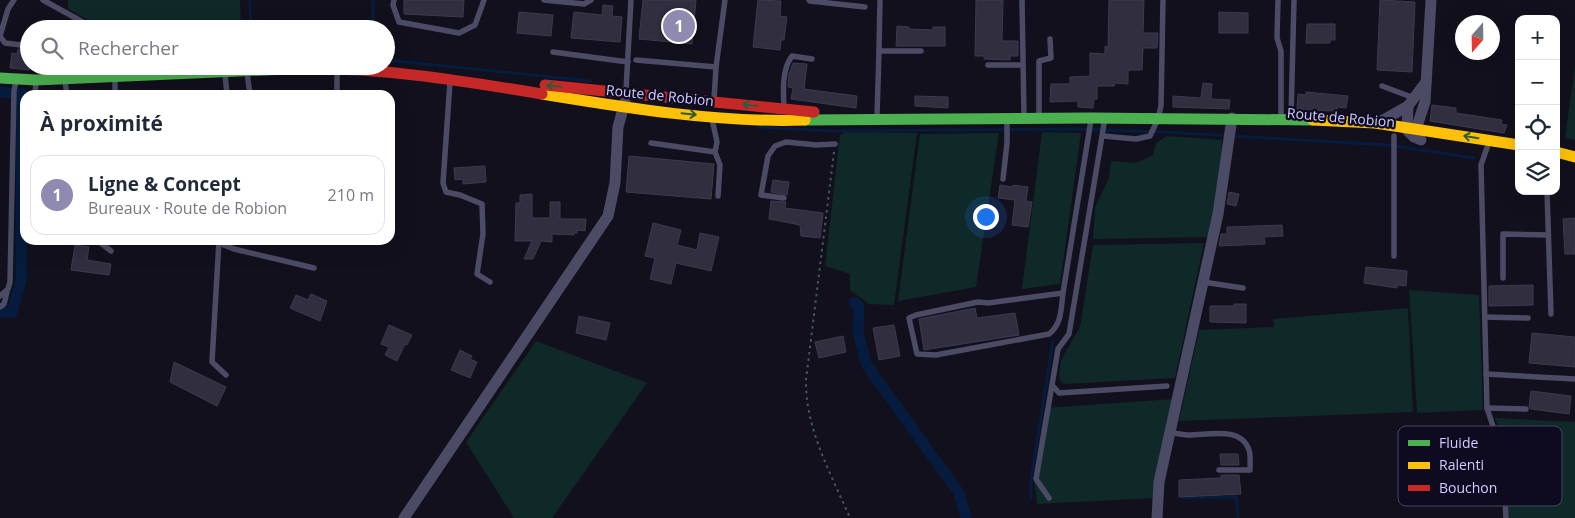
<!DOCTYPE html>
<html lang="fr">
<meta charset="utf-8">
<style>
body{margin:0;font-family:"Open Sans",sans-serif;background:#f6f6f7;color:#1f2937}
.controls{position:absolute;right:15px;top:15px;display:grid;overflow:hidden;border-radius:10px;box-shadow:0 5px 20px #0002}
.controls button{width:45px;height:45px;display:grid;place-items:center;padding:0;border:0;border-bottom:1px solid #e0e1e3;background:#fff;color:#1f2937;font:25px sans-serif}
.compass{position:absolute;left:1455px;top:15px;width:45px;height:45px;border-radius:50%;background:#fff;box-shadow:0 5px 20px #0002;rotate:200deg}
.you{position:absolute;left:985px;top:216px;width:18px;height:18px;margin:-12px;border:4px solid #fff;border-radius:50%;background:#1a73e8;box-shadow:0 0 0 8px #1a73e833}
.badge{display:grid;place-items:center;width:32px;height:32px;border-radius:50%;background:#8e8ab0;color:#fff;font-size:16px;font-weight:700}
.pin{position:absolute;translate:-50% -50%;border:2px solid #fff;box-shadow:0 1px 5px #0006}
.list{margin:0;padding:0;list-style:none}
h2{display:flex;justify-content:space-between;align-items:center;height:65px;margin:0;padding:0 20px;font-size:21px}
h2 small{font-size:16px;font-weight:400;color:#747a83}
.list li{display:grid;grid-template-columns:32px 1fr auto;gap:15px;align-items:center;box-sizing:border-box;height:80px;margin:0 10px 10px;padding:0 10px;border:1px solid #e0e1e3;border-radius:15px}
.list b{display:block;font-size:19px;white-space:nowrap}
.list p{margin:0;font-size:16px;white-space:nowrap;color:#747a83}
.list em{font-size:16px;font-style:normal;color:#747a83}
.icon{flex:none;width:28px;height:28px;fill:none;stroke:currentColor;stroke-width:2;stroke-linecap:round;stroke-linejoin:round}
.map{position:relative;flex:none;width:1575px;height:518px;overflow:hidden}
.search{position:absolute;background:#fff;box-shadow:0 5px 20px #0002;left:20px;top:20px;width:375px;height:55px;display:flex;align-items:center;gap:12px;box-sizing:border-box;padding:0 18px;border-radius:28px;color:#747a83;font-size:19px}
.panel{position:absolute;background:#fff;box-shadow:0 5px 20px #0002;left:20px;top:90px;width:375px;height:155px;border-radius:15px}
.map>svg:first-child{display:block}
.green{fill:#0f2828}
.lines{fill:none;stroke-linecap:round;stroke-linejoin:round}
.stream{stroke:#061c3e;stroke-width:3}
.canal{stroke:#061c3e;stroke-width:11}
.building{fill:#302e3f;stroke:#3d3a51}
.path{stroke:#455766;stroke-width:2;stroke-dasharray:2.5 4;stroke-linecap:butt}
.lane{stroke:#4b4b65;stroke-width:5.5}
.street{stroke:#4b4b65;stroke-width:11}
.fast{stroke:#4caf50;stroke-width:11}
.slow{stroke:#ffc107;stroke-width:11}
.jam{stroke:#c62828;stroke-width:11}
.oneway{stroke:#2d5d38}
.labels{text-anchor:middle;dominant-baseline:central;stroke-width:4.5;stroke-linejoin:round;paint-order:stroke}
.street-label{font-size:14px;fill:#d0ccff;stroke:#0e0b21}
.key{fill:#0e0b21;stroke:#484564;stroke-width:1}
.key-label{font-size:14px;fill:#d0ccff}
</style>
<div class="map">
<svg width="1575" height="518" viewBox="0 0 1575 518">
<rect width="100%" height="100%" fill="#12101c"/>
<g class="green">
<polygon points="68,0 240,0 241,29 132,29 88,20 68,9"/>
<polygon points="1575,66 1575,140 1565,138"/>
<polygon points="846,132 917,133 894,305 869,304 850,290 850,274 825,266 840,135"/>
<polygon points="1042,132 1081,133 1060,284 1022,289"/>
<polygon points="999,133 976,287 898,301 920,134"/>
<polygon points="1167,136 1222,140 1219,192 1209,237 1093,239 1095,207 1109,178 1111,161 1136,163 1153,155 1156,143"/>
<polygon points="1204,243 1175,378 1064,384 1060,380 1059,375 1061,360 1080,327 1093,245"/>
<polygon points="1409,290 1479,295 1483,410 1417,413"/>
<polygon points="1408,308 1413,412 1179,421 1199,330 1274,327 1273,319"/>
<polygon points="536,341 647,383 552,518 514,518 466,442"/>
<polygon points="1173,399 1156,498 1037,504 1034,477 1045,408"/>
<polygon points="1495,418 1575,422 1575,518 1509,518 1503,439"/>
</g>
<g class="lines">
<g class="stream">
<polyline points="250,0 251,29"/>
<polyline points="373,29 373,0"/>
<polyline points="386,60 590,81"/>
<polyline points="759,127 831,131 1081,129 1164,132 1388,145 1474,158"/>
<polyline points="1031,498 1031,479 1053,341"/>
<polyline points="1183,498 1236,497 1238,518"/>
</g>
<g class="canal">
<polyline points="0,92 22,94 21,281 12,312 0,312"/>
<polyline points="854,302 859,307 858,331 866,364 959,493 966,518"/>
</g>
</g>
<g class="building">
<polygon points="404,0 464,0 463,17 404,14"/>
<polygon points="643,0 696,0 692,44 639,39"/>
<polygon points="758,0 781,1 780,16 787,17 784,40 781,40 780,50 753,47"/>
<polygon points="976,0 1003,0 1002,41 1018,41 1018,56 1010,56 1010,60 984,59 984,56 975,56"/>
<polygon points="1109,0 1144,0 1143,33 1158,33 1157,48 1143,48 1142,70 1128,70 1128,84 1115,83 1114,86 1097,86 1097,99 1094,99 1093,108 1078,107 1078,101 1050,102 1051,84 1070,84 1070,77 1090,76 1090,53 1105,54 1105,46 1108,47"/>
<polygon points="1380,0 1415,2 1412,72 1377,70"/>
<polygon points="603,5 613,6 612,16 622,17 620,42 571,38 574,12 602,15"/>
<polygon points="519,12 553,15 551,36 517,33"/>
<polygon points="1219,12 1248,13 1248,33 1219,33"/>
<polygon points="1307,24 1335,24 1335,40 1330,40 1330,43 1306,43"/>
<polygon points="897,26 909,27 909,29 933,30 933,27 945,27 945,46 896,46"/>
<polygon points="18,49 29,51 29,70 10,68 12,53 17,54"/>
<polygon points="793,63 807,64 804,89 857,96 856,108 791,99 793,88 788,87 789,74"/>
<polygon points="1203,83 1212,84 1211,99 1230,100 1229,109 1173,107 1173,96 1201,98"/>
<polygon points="1306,92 1348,96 1346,108 1337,107 1337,111 1297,110 1298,94 1306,95"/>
<polygon points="915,96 948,97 948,108 915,106"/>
<polygon points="1432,105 1456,108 1456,113 1502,120 1501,124 1507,125 1504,133 1430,121"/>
<polygon points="629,156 714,164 711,199 626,192"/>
<polygon points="485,166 486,182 463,184 463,179 455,180 454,168"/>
<polygon points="773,180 789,182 787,195 771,192"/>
<polygon points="1000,185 1013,187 1013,185 1028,187 1026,201 1032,202 1028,227 1012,225 1015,200 998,198"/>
<polygon points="1229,192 1239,194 1236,206 1227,204"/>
<polygon points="532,194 532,218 550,218 550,202 560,202 560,219 586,219 585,231 577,230 577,233 574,233 574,235 552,234 552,242 541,241 533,259 524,259 532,241 515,241 516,203 520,203 520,195"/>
<polygon points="771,201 786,202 785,208 823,213 820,238 801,236 800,225 769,219"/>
<polygon points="1575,218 1575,254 1565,254 1563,219"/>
<polygon points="653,223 681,230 677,245 697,250 700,233 719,237 711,271 676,263 671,284 650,279 655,258 645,256"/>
<polygon points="1282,225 1283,236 1264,237 1265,244 1219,246 1221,234 1227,234 1227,227"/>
<polygon points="75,245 89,247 87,260 111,264 109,275 71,270"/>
<polygon points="1366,267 1407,271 1406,286 1397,285 1397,288 1364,283"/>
<polygon points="1533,285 1533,305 1489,306 1489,286"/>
<polygon points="311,294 327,301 320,321 290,308 296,295 308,300"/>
<polygon points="1234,304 1246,304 1246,323 1210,322 1210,306 1234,306"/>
<polygon points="975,308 977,318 1015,313 1019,335 924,350 919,319"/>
<polygon points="579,316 610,323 606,340 576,333"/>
<polygon points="389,325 412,335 407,345 405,344 397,361 385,355 389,347 381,344"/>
<polygon points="894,325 900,356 879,360 873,328"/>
<polygon points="1532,333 1575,337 1575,367 1529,363"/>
<polygon points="843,336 846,352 819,358 815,342"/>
<polygon points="460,350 472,356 470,359 477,362 470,378 451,370"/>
<polygon points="174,362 226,387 217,406 170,382"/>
<polygon points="1531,391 1571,396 1569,414 1531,409 1529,406"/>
<polygon points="1220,454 1238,454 1239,465 1221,465"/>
<polygon points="1221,475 1239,475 1241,494 1179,497 1179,480 1221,478"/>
</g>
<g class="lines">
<path class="path" d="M834,152L806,380C805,428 831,474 850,518"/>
<g class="lane">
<polyline points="14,0 8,9 0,36 5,43 29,46"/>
<polyline points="43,0 90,26 106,29"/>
<polyline points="394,0 393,5 399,22 459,33 475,25 484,0"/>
<polyline points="544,0 584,4 591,0"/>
<polyline points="809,0 810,1 865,7"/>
<polyline points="1022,0 1024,116"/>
<polyline points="1278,0 1277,38 1281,51 1281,117"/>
<polyline points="879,51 880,0"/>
<polyline points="553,52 628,62"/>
<polyline points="636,60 716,67"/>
<polyline points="988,65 1022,65"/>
<polyline points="337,71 337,95"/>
<polyline points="247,72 250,95"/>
<polyline points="225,74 227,95"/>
<polyline points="115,77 115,95"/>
<polyline points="65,81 67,95"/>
<polyline points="450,82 443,183 446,192 460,195 482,204 483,234 477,274 490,282"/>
<polyline points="1382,86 1414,98"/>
<polyline points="626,90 631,0"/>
<polyline points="35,95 36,82"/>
<polyline points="714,100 716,67 725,0"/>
<path d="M784,107C783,90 782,69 792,56L812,59"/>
<polyline points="1039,116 1039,61 1051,58 1050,39"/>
<polyline points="877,117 879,51 921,51"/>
<polyline points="1105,118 1069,334 1058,349 1052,385 1059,393 1167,386"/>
<polyline points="1291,118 1294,0"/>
<polyline points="1103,136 1136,139 1150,136 1158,119 1161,106 1163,0"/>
<polyline points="1394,136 1394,256"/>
<polyline points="1489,142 1481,165 1487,408 1503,457 1506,518"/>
<polyline points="651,143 715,152 717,142 712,119"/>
<polyline points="715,152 720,165 718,196"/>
<polyline points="1003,179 1007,143 1007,119"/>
<polyline points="1547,191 1551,314"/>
<polyline points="784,198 761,195 768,156 775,146 786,142 816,145 835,144"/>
<polyline points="97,240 111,251"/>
<polyline points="219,240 212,362 226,375"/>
<polyline points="219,243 234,249 314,268"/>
<polyline points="1503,278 1503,234 1548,235"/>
<polyline points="1203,282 1243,288"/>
<path d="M1063,293C1061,308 1062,324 1049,334L936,355L917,354L909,318L916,315L978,302L988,303L1063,293L1091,120"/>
<polyline points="0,296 8,289 10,282 14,91 16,81"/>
<polyline points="0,307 4,304 7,292"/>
<polyline points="1485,317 1528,318"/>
<polyline points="1486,374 1575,379"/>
<polyline points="1487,408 1526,409"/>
<path d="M1170,433C1176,433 1183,435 1189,435C1209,435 1241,426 1249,450C1251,456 1250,464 1250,470H1219"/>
<polyline points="1049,498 1036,479 1052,385"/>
</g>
<g class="street">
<polyline points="1408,106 1407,130 1414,137 1421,140"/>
<polyline points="1376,123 1385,119 1408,106 1426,82"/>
<polyline points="1410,131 1416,129 1425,102 1431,0"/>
<polyline points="404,518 608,216 615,183 618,127 625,102"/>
<polyline points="1157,518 1159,482 1218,214 1232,118"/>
</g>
<g class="fast">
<polyline points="0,78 36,80 286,69"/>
<polyline points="805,120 1091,118 1313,120"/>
</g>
<g class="slow">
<path d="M542,94C627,108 719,123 805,120"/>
<polyline points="1313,120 1375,123 1519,145"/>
<polyline points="1556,152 1575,157"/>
</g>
<g class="jam">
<path d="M286,69C372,66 458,80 542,94"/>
<polyline points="545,85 814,112"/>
</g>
</g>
<defs><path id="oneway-shaft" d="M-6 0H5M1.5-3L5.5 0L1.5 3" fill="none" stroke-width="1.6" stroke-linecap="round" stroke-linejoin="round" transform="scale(1.25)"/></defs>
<g class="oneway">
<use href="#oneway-shaft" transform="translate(554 86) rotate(-174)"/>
<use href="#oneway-shaft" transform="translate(750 105) rotate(-173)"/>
<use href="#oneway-shaft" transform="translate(689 114) rotate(6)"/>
<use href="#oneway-shaft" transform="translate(1471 137) rotate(-171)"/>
</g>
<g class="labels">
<g class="street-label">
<text transform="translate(660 95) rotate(6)">Route de Robion</text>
<text transform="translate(1341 117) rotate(5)">Route de Robion</text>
</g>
</g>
<rect x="1398" y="426" width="164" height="80" rx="8" class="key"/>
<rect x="1408" y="440" width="22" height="6" fill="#4caf50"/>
<rect x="1408" y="462" width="22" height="7" fill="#ffc107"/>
<rect x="1408" y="485" width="22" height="6" fill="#c62828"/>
<g class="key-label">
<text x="1439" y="448">Fluide</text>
<text x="1439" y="470">Ralenti</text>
<text x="1439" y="493">Bouchon</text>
</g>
</svg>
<div class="controls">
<button>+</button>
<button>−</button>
<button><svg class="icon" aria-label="locate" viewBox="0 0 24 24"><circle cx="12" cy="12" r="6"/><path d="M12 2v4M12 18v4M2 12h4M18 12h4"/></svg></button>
<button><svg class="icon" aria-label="layers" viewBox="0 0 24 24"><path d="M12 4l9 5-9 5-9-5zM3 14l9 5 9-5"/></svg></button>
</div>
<svg class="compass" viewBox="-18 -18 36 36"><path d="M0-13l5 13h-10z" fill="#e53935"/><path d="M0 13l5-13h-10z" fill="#747a83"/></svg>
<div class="you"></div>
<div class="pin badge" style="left:679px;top:26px">1</div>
<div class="search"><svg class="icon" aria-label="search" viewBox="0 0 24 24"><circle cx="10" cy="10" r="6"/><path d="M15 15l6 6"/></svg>Rechercher</div>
<section class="panel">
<h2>À proximité<small></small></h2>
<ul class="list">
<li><span class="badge">1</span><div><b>Ligne &amp; Concept</b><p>Bureaux · Route de Robion</p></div><em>210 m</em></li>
</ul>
</section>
</div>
